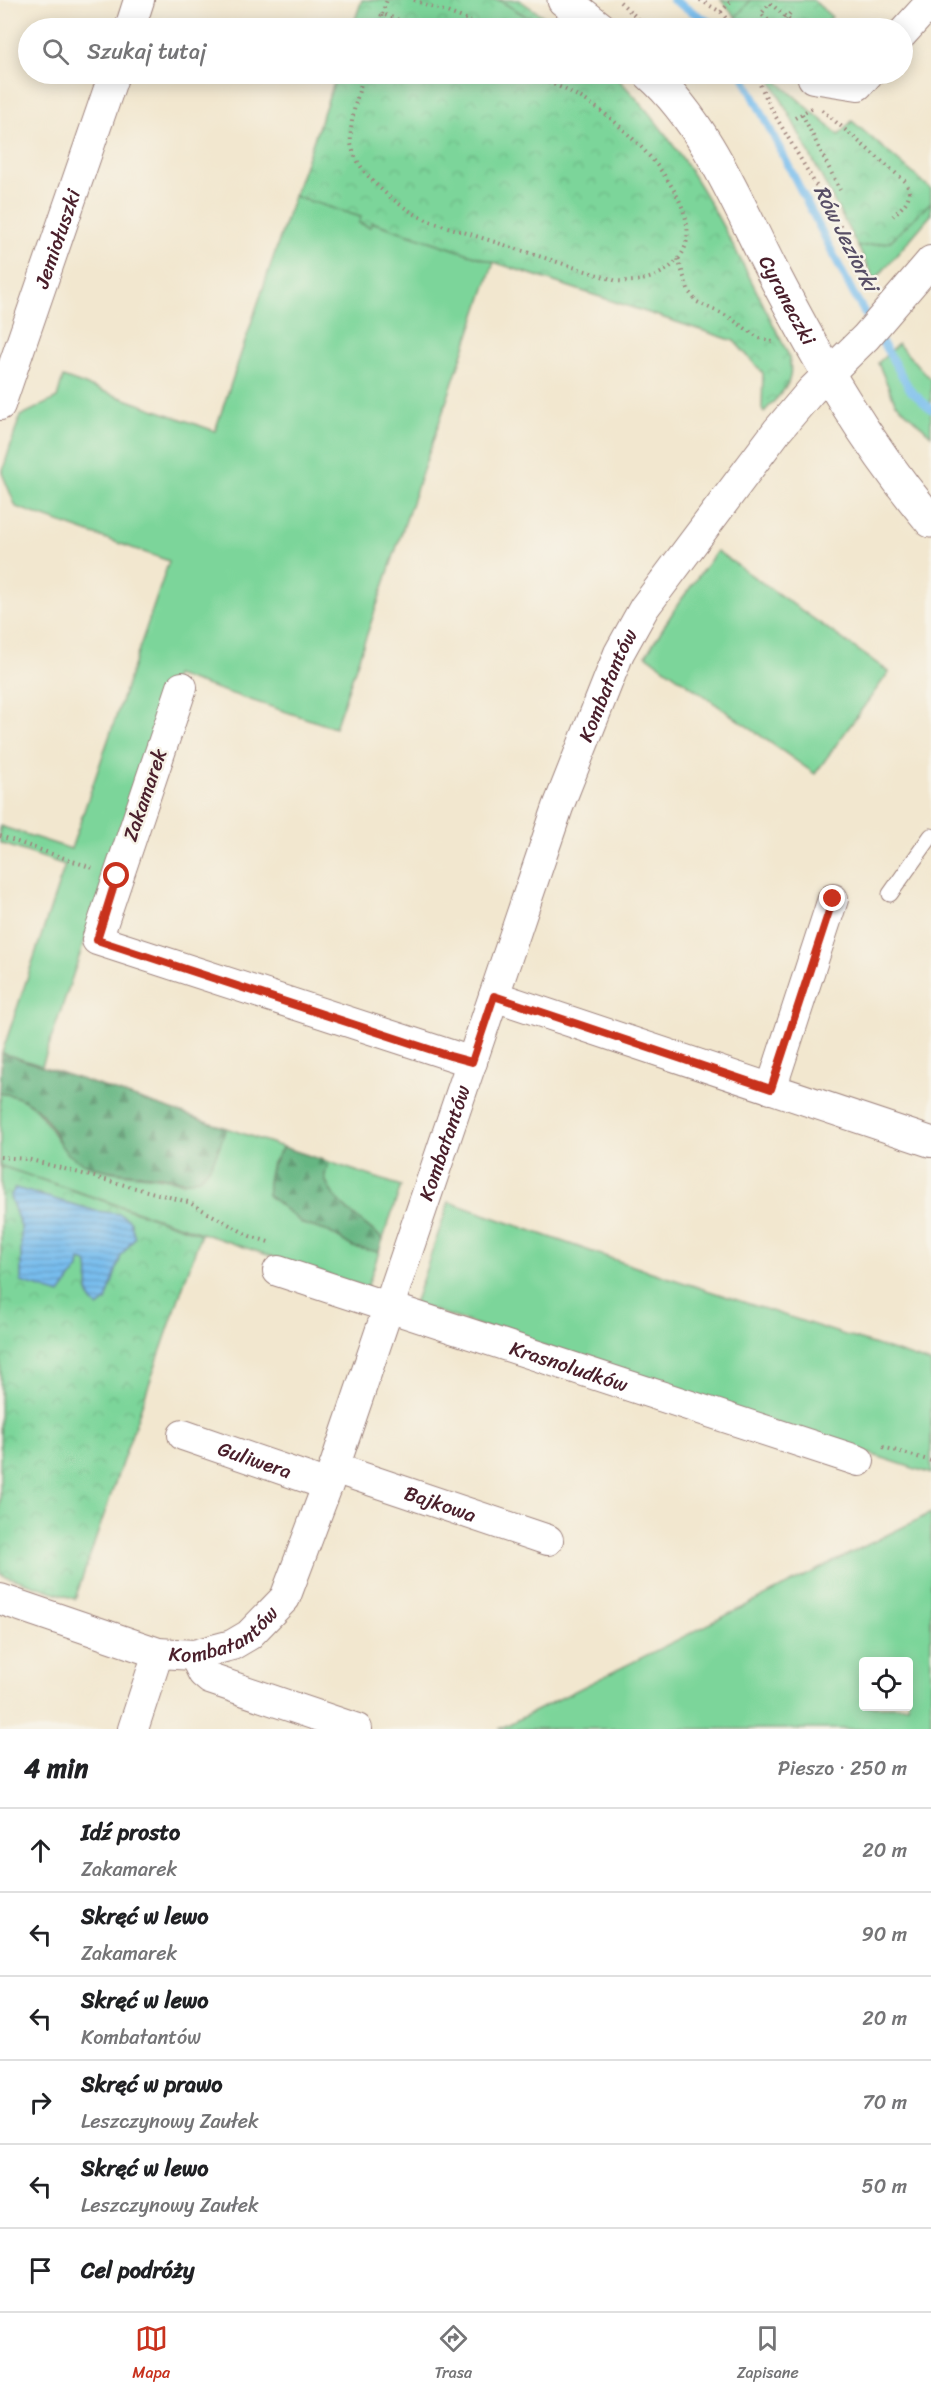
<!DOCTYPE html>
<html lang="pl">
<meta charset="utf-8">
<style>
body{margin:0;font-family:Sriracha,sans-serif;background:#f2f2f2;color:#202124}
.controls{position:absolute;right:18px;bottom:18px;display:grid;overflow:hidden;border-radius:6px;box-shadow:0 3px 15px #0003}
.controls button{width:54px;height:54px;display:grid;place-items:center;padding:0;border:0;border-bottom:2px solid #e0e0e0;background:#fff;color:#202124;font:30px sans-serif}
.stop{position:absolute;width:18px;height:18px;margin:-14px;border:4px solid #c8321e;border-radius:50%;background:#fff}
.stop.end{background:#c8321e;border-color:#fff;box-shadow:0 2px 6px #0008}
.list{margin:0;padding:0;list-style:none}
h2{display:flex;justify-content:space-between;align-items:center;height:78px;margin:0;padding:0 24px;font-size:26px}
h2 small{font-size:20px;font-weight:400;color:#757577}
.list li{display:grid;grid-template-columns:39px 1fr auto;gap:18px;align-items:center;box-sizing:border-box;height:84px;padding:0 24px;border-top:2px solid #e0e0e0}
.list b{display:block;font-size:22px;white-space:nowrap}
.list p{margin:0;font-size:20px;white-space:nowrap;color:#757577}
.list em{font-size:20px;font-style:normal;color:#757577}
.icon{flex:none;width:33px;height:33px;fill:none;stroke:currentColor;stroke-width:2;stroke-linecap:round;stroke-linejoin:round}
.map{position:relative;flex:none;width:931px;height:1729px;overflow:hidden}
.search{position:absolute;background:#fff;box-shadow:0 3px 15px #0003;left:18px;right:18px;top:18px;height:66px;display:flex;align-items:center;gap:15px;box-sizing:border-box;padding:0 21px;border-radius:33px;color:#757577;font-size:22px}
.sheet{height:582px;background:#fff}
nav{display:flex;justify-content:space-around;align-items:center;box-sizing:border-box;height:84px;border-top:2px solid #e0e0e0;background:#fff;font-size:16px;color:#757577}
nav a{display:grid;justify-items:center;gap:3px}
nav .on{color:#c8321e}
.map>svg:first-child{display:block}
.grass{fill:#7cd59a;stroke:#637a62;stroke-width:1.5;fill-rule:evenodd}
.forest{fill:url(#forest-firs);stroke:#586a56;stroke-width:1.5}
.park{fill:url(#park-crowns);stroke:#637a62;stroke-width:1.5}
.garden{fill:url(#garden-dots);stroke:#637a62;stroke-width:1.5}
.water{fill:url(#water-rules);stroke:#606e8c;stroke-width:1.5}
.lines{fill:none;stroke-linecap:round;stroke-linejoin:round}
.stream{stroke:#77bdee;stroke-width:8}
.lane-casing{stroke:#9e837d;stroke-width:17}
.street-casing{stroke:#9e837d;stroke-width:32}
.secondary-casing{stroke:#9e837d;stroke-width:35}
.path{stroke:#9e837d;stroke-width:4;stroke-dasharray:1.5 4.5;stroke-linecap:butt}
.lane{stroke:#fff;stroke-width:15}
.street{stroke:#fff;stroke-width:30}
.secondary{stroke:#fff;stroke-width:33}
.route{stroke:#c8321e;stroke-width:8}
.labels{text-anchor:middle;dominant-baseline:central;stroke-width:5;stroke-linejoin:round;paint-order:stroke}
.street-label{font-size:20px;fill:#4a1f2b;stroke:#f7f3e8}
.water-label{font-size:21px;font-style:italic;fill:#584e66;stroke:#f7f3e8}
</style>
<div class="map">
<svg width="931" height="1729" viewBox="0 0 931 1729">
<defs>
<pattern id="forest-firs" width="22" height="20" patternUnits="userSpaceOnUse" patternTransform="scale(1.5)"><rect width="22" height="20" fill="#65b682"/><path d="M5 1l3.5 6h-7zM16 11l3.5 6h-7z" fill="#55936b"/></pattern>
<pattern id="park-crowns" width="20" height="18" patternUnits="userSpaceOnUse" patternTransform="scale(1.5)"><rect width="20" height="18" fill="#7cd59a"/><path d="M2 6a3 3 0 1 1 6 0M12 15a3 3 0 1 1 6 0" fill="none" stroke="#6db685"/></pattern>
<pattern id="garden-dots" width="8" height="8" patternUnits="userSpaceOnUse" patternTransform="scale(1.5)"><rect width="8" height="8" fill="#7cd59a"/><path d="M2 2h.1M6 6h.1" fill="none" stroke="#6db685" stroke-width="1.8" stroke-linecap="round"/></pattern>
<pattern id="water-rules" width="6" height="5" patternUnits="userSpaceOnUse" patternTransform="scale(1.5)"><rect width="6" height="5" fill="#77bdee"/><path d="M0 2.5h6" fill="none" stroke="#6499c1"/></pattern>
</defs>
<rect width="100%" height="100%" fill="#f7f3e8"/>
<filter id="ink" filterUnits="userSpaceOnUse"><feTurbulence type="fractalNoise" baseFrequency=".0167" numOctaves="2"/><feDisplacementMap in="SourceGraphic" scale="12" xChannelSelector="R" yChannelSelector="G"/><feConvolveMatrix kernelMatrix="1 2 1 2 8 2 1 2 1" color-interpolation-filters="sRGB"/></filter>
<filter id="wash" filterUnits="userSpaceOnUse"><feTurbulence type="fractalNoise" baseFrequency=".008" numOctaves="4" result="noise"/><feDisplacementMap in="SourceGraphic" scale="24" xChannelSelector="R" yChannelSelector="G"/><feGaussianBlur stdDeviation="1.35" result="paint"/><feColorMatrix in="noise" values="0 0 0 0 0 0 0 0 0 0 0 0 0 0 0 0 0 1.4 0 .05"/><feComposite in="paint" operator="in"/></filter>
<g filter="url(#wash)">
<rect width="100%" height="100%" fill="#f2e7cf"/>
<g class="grass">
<polygon points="721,0 751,0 736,17"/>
<polygon points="294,196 361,217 359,223 369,227 371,222 494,262 335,728 175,675 42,1066 2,1053 65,865 0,843 0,826 71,849 169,561 16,507 2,473 20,416 57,398 63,377 215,431"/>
<polygon points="931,202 931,215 875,280 858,247 889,242"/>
<polygon points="898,344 931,380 931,435 895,402 878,363"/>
<polygon points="717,551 889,672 815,774 646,655 678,604"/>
<path d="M0,1093C53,1100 44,1143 82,1162C113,1178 151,1172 183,1183L213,1160L226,1128L283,1147L271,1166L268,1195L303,1224L329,1232L353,1247L379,1252L367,1288L0,1166Z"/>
<path d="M329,1162L401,1186L383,1239C367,1225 327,1199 325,1176C325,1172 328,1166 329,1162Z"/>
<polygon points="449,1202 636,1267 931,1363 931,1474 414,1304"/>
<path d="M931,1513V1729H499ZM864,1662H908V1706H864Z"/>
</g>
<g class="forest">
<path d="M2,1053L226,1128C220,1144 213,1171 197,1179C183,1185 175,1178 161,1176C132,1173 93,1174 68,1154C60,1147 57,1136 51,1127C40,1107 22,1096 0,1093Z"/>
<path d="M283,1147L329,1162C328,1166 325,1172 325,1176C327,1199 367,1225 383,1239L379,1252L353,1247L329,1232L303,1224L268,1195C266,1175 272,1164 283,1147Z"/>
</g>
<g class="park">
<polygon points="362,0 499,0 546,28 352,28"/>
<polygon points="751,0 813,0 832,17 822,28 743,28 736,17"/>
<path d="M337,74H613C692,150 738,255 787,352C798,382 783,391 764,412L762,409L763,373L734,341L372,222L370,227L359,223L361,217L294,196Z"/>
<polygon points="768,74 782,74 776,80 839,135 852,121 931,189 931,202 889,242 858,247"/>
<polygon points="1,1166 201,1234 75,1599 0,1574"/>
</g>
<polygon class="garden" points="499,0 519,0 561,28 546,28"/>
<path class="water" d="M15,1188L96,1211L120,1214L130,1221L135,1237L121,1256L106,1301L98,1307C80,1296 93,1278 87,1262L80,1260L79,1268L60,1294L21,1282V1227L10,1197Z"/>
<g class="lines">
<g class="stream">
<polyline points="673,0 719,28"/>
<polyline points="742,74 853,293 911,391 931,409"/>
</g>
</g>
</g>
<g filter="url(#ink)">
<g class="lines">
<defs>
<polyline id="lane" points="890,894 931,836"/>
<g id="street">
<polyline points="130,28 139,0"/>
<polyline points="902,34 931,2"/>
<polyline points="813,78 858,85 868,74"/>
<path id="s1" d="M0,405L114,74"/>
<polyline points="182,687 97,940 472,1062"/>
<polyline points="494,996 931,1142"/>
<polyline points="771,1089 833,899"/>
<path id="s2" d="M278,1271L859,1461"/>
<path id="s3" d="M183,1435L328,1485"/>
<path id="s4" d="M334,1468L548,1540"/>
<path id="s5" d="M0,1599L158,1653L194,1655L232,1645L249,1635L285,1598L334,1468L558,807L619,653L644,608L777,431L811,391L866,337L931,261"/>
<polyline points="194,1655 203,1673 210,1679 357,1729"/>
<polyline points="133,1729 158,1653"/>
</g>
<g id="secondary">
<polyline points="564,0 600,28"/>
<path id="s6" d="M650,74C706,124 738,205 772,271C818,360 866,444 931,521"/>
</g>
</defs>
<use href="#lane" class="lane-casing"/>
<use href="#street" class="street-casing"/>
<use href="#secondary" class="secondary-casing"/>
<g class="path">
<polyline points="414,0 471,21"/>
<polyline points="700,0 721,12 734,28"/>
<polyline points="620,2 648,28"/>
<polyline points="721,12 732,0"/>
<polyline points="382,14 387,0"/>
<polyline points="378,28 382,14 421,28"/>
<polyline points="777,28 761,14 770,3 798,28"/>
<polyline points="777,28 792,11"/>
<path d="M364,74C358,94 349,122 351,143C355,174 402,210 429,221L617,281C641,283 663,277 679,258C715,211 627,127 591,104C572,91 550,83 529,74"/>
<polyline points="755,74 773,112 874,284"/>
<path d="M822,110L906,182C914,198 904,205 893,216"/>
<polyline points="802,114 840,190"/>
<polyline points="795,118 813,107"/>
<polyline points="678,259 689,292 697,302 729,317 759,338 776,343"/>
<polyline points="0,836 93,868"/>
<polyline points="0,1157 27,1159 188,1202 250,1236 272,1243"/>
<polyline points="883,1447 931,1461"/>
</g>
<use href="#lane" class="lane"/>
<use href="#street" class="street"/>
<use href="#secondary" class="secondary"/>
</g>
</g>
<g class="lines" filter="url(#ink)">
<polyline class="route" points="117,876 97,940 450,1056 472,1062 494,996 771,1089 833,899"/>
</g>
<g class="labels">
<g class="street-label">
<text stroke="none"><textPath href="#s1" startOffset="176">Jemiołuszki</textPath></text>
<text stroke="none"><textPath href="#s6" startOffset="266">Cyraneczki</textPath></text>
<text stroke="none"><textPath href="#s5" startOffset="1282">Kombatantów</textPath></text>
<text transform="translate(145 795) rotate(-71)">Zakamarek</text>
<text stroke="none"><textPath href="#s5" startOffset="796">Kombatantów</textPath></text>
<text stroke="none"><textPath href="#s2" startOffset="306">Krasnoludków</textPath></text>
<text stroke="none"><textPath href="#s3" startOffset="76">Guliwera</textPath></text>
<text stroke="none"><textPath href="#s4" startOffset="112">Bajkowa</textPath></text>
<text stroke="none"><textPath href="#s5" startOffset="238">Kombatantów</textPath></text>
</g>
<g class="water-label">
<text transform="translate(846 238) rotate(63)">Rów Jeziorki</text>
</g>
</g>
</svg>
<div class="controls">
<button><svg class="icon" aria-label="locate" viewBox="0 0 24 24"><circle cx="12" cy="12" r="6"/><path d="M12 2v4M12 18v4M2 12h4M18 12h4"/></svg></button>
</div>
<div class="stop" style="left:117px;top:876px"></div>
<div class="stop end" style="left:833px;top:899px"></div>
<div class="search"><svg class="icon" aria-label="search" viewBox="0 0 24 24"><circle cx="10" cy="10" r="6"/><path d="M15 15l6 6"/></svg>Szukaj tutaj</div>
</div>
<section class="sheet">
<h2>4 min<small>Pieszo · 250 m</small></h2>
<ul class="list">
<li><svg class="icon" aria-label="ahead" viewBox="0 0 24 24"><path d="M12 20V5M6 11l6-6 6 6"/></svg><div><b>Idź prosto</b><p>Zakamarek</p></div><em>20 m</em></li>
<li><svg class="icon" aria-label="left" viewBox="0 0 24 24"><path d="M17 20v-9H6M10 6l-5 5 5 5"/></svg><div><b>Skręć w lewo</b><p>Zakamarek</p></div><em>90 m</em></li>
<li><svg class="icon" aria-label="left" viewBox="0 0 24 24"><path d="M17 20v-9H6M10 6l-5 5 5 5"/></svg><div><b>Skręć w lewo</b><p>Kombatantów</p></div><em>20 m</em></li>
<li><svg class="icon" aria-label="right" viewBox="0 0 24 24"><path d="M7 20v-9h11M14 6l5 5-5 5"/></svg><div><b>Skręć w prawo</b><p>Leszczynowy Zaułek</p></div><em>70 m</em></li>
<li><svg class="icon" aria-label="left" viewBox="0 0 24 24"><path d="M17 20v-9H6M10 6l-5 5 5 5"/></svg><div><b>Skręć w lewo</b><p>Leszczynowy Zaułek</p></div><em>50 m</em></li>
<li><svg class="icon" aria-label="arrive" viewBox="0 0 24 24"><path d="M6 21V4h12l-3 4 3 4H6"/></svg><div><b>Cel podróży</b></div></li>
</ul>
</section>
<nav>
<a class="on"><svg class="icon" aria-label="map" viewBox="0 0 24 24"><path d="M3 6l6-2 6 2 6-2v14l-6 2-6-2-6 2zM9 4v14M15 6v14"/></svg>Mapa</a>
<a><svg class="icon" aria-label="directions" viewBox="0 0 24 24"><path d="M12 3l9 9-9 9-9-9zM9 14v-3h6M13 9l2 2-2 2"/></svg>Trasa</a>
<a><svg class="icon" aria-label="saved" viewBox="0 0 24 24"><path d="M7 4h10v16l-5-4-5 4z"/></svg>Zapisane</a>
</nav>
